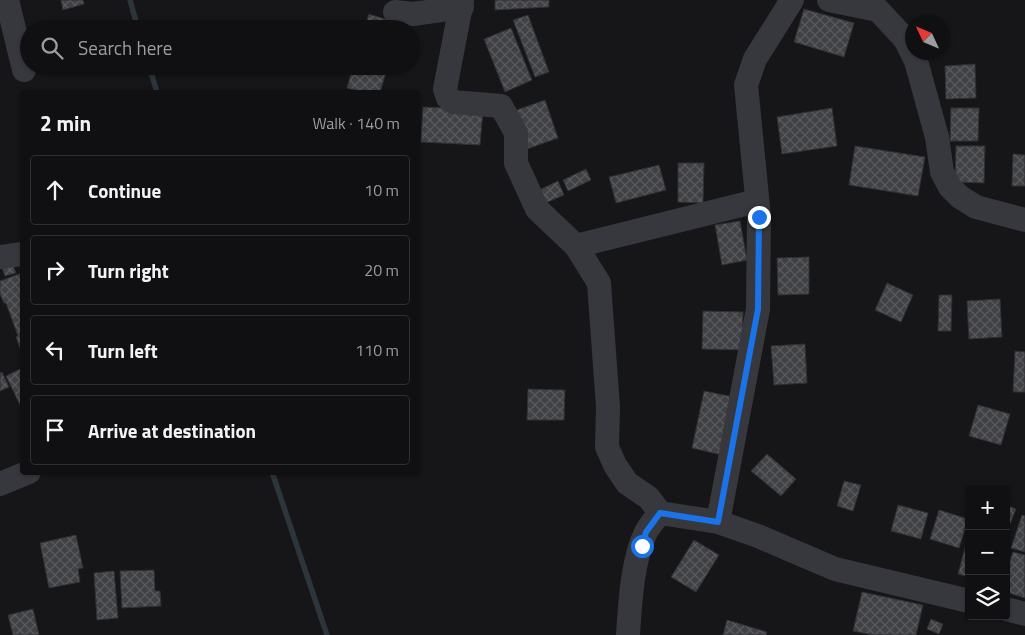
<!DOCTYPE html>
<meta charset="utf-8">
<style>
body{margin:0;font-family:"Titillium Web",sans-serif;background:#19191b;color:#f1f3f6}
.controls{position:absolute;right:15px;bottom:15px;display:grid;overflow:hidden;border-radius:5px;box-shadow:0 1px 4px #0004}
.controls button{width:45px;height:45px;display:grid;place-items:center;padding:0;border:0;border-bottom:1px solid #303032;background:#101012;color:#f1f3f6;font:25px sans-serif}
.compass{position:absolute;left:905px;top:15px;width:45px;height:45px;border-radius:50%;background:#101012;box-shadow:0 1px 4px #0004;rotate:314deg}
.stop{position:absolute;width:15px;height:15px;margin:-11px;border:4px solid #1a73e8;border-radius:50%;background:#fff}
.stop.end{background:#1a73e8;border-color:#fff;box-shadow:0 1px 5px #0008}
.list{margin:0;padding:0;list-style:none}
h2{display:flex;justify-content:space-between;align-items:center;height:65px;margin:0;padding:0 20px;font-size:21px}
h2 small{font-size:16px;font-weight:400;color:#9c9d9f}
.list li{display:grid;grid-template-columns:32px 1fr auto;gap:15px;align-items:center;box-sizing:border-box;height:70px;margin:0 10px 10px;padding:0 10px;border:1px solid #303032;border-radius:5px}
.list b{display:block;font-size:19px;white-space:nowrap}
.list em{font-size:16px;font-style:normal;color:#9c9d9f}
.icon{flex:none;width:28px;height:28px;fill:none;stroke:currentColor;stroke-width:2;stroke-linecap:round;stroke-linejoin:round}
.map{position:relative;flex:none;width:1025px;height:635px;overflow:hidden}
.search{position:absolute;background:#101012;box-shadow:0 1px 4px #0004;left:20px;top:20px;width:400px;height:55px;display:flex;align-items:center;gap:12px;box-sizing:border-box;padding:0 18px;border-radius:28px;color:#9c9d9f;font-size:19px}
.panel{position:absolute;background:#101012;box-shadow:0 1px 4px #0004;left:20px;top:90px;width:400px;height:385px;border-radius:5px}
.map>svg:first-child{display:block}
.lines{fill:none;stroke-linecap:round;stroke-linejoin:round}
.stream{stroke:#2c353c;stroke-width:5.5}
.building{fill:url(#building-cross-hatch);stroke:#303034}
.minor{stroke:#37383d;stroke-width:24}
.route{stroke:#1a73e8;stroke-width:6}
</style>
<div class="map">
<svg width="1025" height="635" viewBox="0 0 1025 635">
<defs>
<pattern id="building-cross-hatch" width="8" height="8" patternUnits="userSpaceOnUse" patternTransform="scale(1.25)"><rect width="8" height="8" fill="#404145"/><path d="M0 0l8 8M0 8l8-8" fill="none" stroke="#595a5e"/></pattern>
</defs>
<rect width="100%" height="100%" fill="#161618"/>
<g class="lines">
<g class="stream">
<polyline points="130,0 138,29"/>
<polyline points="149,66 157,92"/>
<polyline points="272,472 327,635"/>
</g>
</g>
<g class="building">
<polygon points="61,0 83,0 84,4 63,10"/>
<polygon points="495,0 549,0 549,7 495,10"/>
<polygon points="804,9 854,23 844,57 794,42"/>
<polygon points="369,14 400,24 399,29 364,29"/>
<polygon points="528,15 549,72 535,77 513,20"/>
<polygon points="511,28 532,80 505,92 484,39"/>
<polygon points="975,64 976,98 946,99 945,66"/>
<polygon points="353,66 388,66 380,92 363,92 347,88"/>
<polygon points="545,100 558,138 527,149 514,111"/>
<polygon points="423,107 483,110 480,145 421,142"/>
<polygon points="832,108 837,146 782,154 777,117"/>
<polygon points="951,108 979,108 978,141 950,141"/>
<polygon points="855,146 925,157 918,196 849,185"/>
<polygon points="956,146 985,146 984,183 955,182"/>
<polygon points="1013,154 1025,155 1025,186 1012,186"/>
<polygon points="678,163 704,163 703,203 678,202"/>
<polygon points="659,165 666,190 616,203 609,177"/>
<polygon points="586,169 591,180 568,191 563,180"/>
<polygon points="558,181 564,195 541,205 535,192"/>
<polygon points="740,221 747,260 722,265 715,225"/>
<polygon points="809,257 809,294 778,295 777,258"/>
<polygon points="13,265 16,273 5,276 2,268"/>
<polygon points="22,273 22,351 21,351 16,337 18,336 6,303 4,303 0,294 0,281"/>
<polygon points="887,283 913,295 901,322 875,310"/>
<polygon points="939,295 952,295 951,331 938,331"/>
<polygon points="1000,299 1002,337 969,339 967,301"/>
<polygon points="703,311 743,312 742,350 702,349"/>
<polygon points="805,344 807,383 774,385 771,346"/>
<polygon points="1015,351 1025,352 1025,392 1013,392"/>
<polygon points="22,368 22,409 6,376"/>
<polygon points="2,372 9,387 0,391 0,373"/>
<polygon points="528,389 565,390 564,420 527,420"/>
<polygon points="704,391 734,397 722,455 692,448"/>
<polygon points="978,405 1010,414 1001,445 969,436"/>
<polygon points="767,454 796,479 781,496 751,471"/>
<polygon points="844,481 861,485 853,511 837,506"/>
<polygon points="898,505 928,513 921,539 891,531"/>
<polygon points="1006,505 1016,509 1006,534"/>
<polygon points="939,510 968,519 959,548 930,539"/>
<polygon points="1022,515 1025,516 1025,552 1011,548"/>
<polygon points="76,535 83,568 78,569 80,582 49,588 40,543"/>
<polygon points="694,540 719,555 696,592 671,577"/>
<polygon points="966,544 969,545 969,577 958,574"/>
<polygon points="1013,552 1025,555 1025,598 1006,592 1006,573"/>
<polygon points="154,570 155,591 160,591 161,606 122,608 120,571"/>
<polygon points="114,571 118,618 97,620 94,573"/>
<polygon points="862,592 923,605 916,635 873,635 853,631"/>
<polygon points="33,609 39,635 13,635 8,615"/>
<polygon points="931,619 943,624 939,634 927,629"/>
<polygon points="727,620 767,632 766,635 723,635"/>
</g>
<g class="lines">
<g class="minor">
<polyline points="7,0 24,70"/>
<polyline points="462,0 445,89 448,98 453,102 501,106 516,133 516,163 537,209 576,246 599,283 608,407 607,447 615,465 627,483 649,498 660,513 718,522 758,536 835,569 969,601"/>
<polyline points="829,0 878,10 905,39 916,61 937,137 942,172 950,187 960,197 976,207 1025,220"/>
<polyline points="395,12 413,14 462,7"/>
<polyline points="576,246 757,201"/>
<polyline points="0,257 22,254"/>
<polyline points="0,484 29,472"/>
<polyline points="718,522 758,309 759,217 746,85 755,59 792,0"/>
<polyline points="1006,609 1025,614"/>
<path d="M628,635C630,605 632,560 646,532C649,526 655,519 660,513"/>
</g>
</g>
<g class="lines">
<polyline class="route" points="642,546 646,532 660,513 718,522 758,309 759,217"/>
</g>
</svg>
<div class="controls">
<button>+</button>
<button>−</button>
<button><svg class="icon" aria-label="layers" viewBox="0 0 24 24"><path d="M12 4l9 5-9 5-9-5zM3 14l9 5 9-5"/></svg></button>
</div>
<svg class="compass" viewBox="-18 -18 36 36"><path d="M0-13l5 13h-10z" fill="#e53935"/><path d="M0 13l5-13h-10z" fill="#9c9d9f"/></svg>
<div class="stop" style="left:642px;top:546px"></div>
<div class="stop end" style="left:759px;top:217px"></div>
<div class="search"><svg class="icon" aria-label="search" viewBox="0 0 24 24"><circle cx="10" cy="10" r="6"/><path d="M15 15l6 6"/></svg>Search here</div>
<section class="panel">
<h2>2 min<small>Walk · 140 m</small></h2>
<ul class="list">
<li><svg class="icon" aria-label="ahead" viewBox="0 0 24 24"><path d="M12 20V5M6 11l6-6 6 6"/></svg><div><b>Continue</b></div><em>10 m</em></li>
<li><svg class="icon" aria-label="right" viewBox="0 0 24 24"><path d="M7 20v-9h11M14 6l5 5-5 5"/></svg><div><b>Turn right</b></div><em>20 m</em></li>
<li><svg class="icon" aria-label="left" viewBox="0 0 24 24"><path d="M17 20v-9H6M10 6l-5 5 5 5"/></svg><div><b>Turn left</b></div><em>110 m</em></li>
<li><svg class="icon" aria-label="arrive" viewBox="0 0 24 24"><path d="M6 21V4h12l-3 4 3 4H6"/></svg><div><b>Arrive at destination</b></div></li>
</ul>
</section>
</div>
